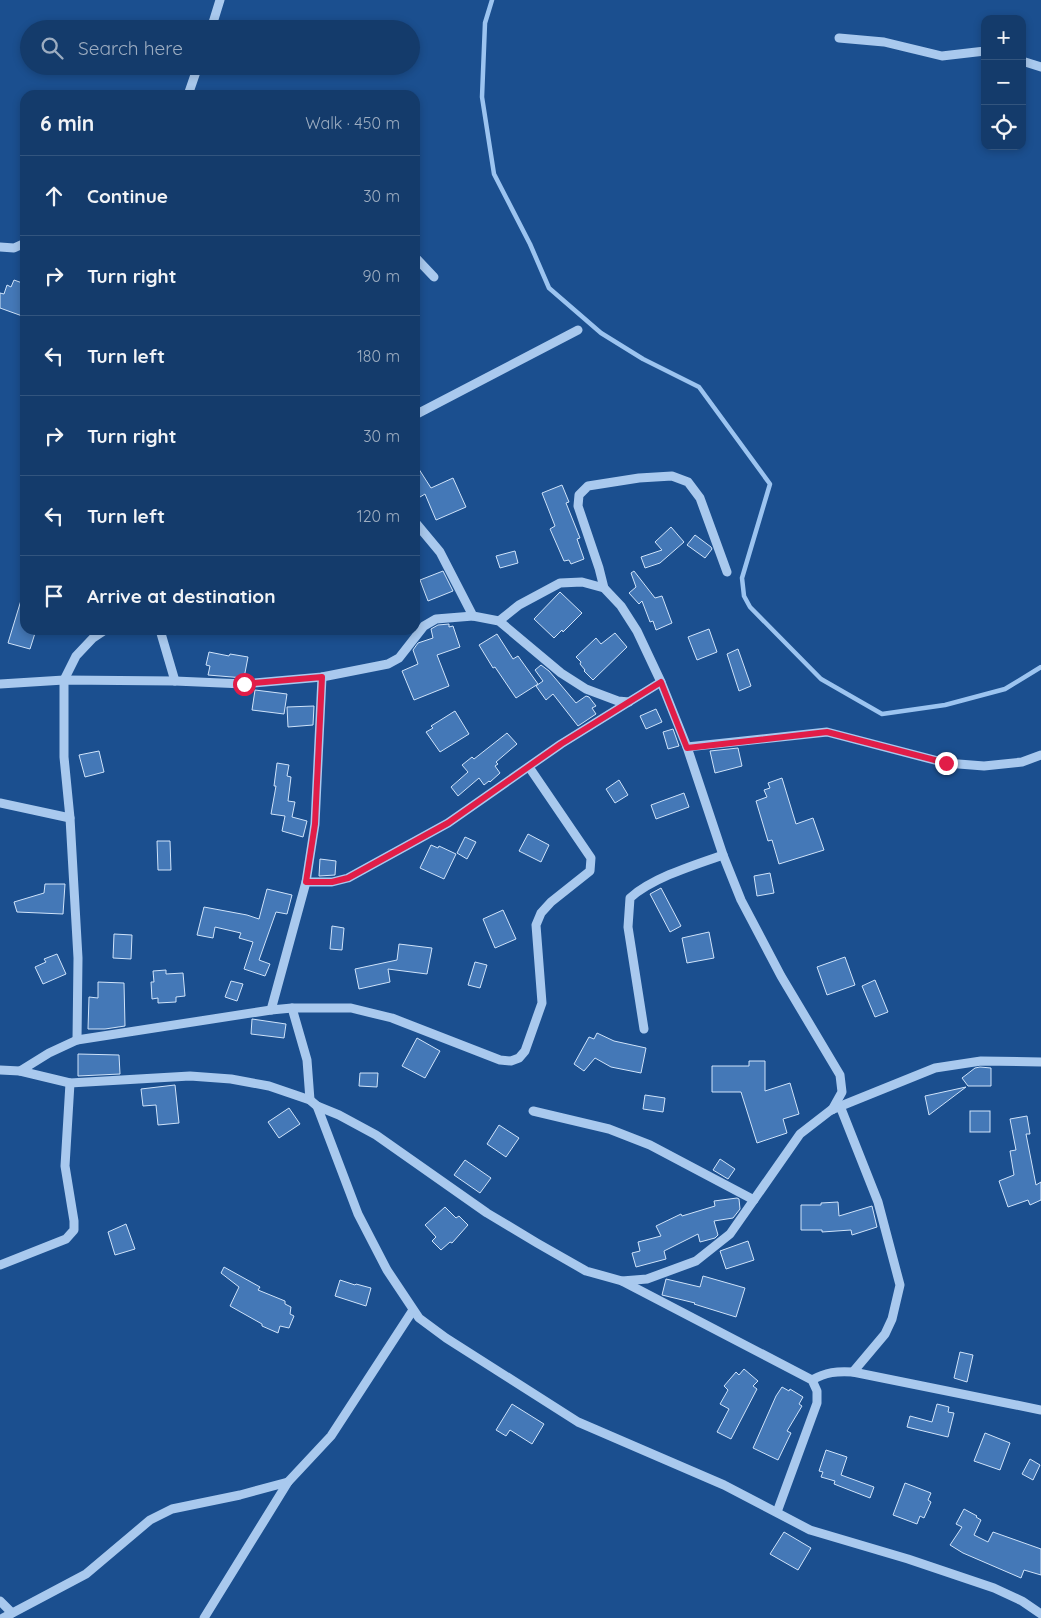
<!DOCTYPE html>
<meta charset="utf-8">
<style>
body{margin:0;font-family:Quicksand,sans-serif;background:#214673;color:#f1f3f6}
.controls{position:absolute;right:15px;top:15px;display:grid;overflow:hidden;border-radius:10px;box-shadow:0 2px 8px #0003}
.controls button{width:45px;height:45px;display:grid;place-items:center;padding:0;border:0;border-bottom:1px solid #33557e;background:#143b6b;color:#f1f3f6;font:25px sans-serif}
.stop{position:absolute;width:15px;height:15px;margin:-11px;border:4px solid #e11d48;border-radius:50%;background:#fff}
.stop.end{background:#e11d48;border-color:#fff;box-shadow:0 1px 5px #0008}
.list{margin:0;padding:0;list-style:none}
h2{display:flex;justify-content:space-between;align-items:center;height:65px;margin:0;padding:0 20px;font-size:21px}
h2 small{font-size:16px;font-weight:400;color:#9dadc1}
.list li{display:grid;grid-template-columns:32px 1fr auto;gap:15px;align-items:center;box-sizing:border-box;height:80px;padding:0 20px;border-top:1px solid #33557e}
.list b{display:block;font-size:19px;white-space:nowrap}
.list em{font-size:16px;font-style:normal;color:#9dadc1}
.icon{flex:none;width:28px;height:28px;fill:none;stroke:currentColor;stroke-width:2;stroke-linecap:round;stroke-linejoin:round}
.map{position:relative;flex:none;width:1041px;height:1618px;overflow:hidden}
.search{position:absolute;background:#143b6b;box-shadow:0 2px 8px #0003;left:20px;top:20px;width:400px;height:55px;display:flex;align-items:center;gap:12px;box-sizing:border-box;padding:0 18px;border-radius:28px;color:#9dadc1;font-size:19px}
.panel{position:absolute;background:#143b6b;box-shadow:0 2px 8px #0003;left:20px;top:90px;width:400px;height:545px;border-radius:15px}
.map>svg:first-child{display:block}
.lines{fill:none;stroke-linecap:round;stroke-linejoin:round}
.stream{stroke:#9cc4f0;stroke-width:4.5}
.building{fill:#4478b7;stroke:#cfe3fa}
.minor{stroke:#a9c9ee;stroke-width:9}
.route{stroke:#e11d48;stroke-width:6}
</style>
<div class="map">
<svg width="1041" height="1618" viewBox="0 0 1041 1618">
<rect width="100%" height="100%" fill="#1b4f8f"/>
<g class="lines">
<polyline class="stream" points="492,0 485,23 482,97 494,174 530,244 549,288 601,333 643,359 699,387 770,484 742,578 744,596 750,607 821,679 882,714 945,705 1005,689 1041,667"/>
</g>
<g class="building">
<polygon points="14,280 25,284 25,317 0,308 0,293 4,294 7,285 11,287"/>
<polygon points="415,463 431,488 453,478 466,507 436,520 425,494 420,497 415,489"/>
<polygon points="562,485 569,502 566,503 580,538 577,539 584,559 571,564 569,560 564,561 550,529 555,526 542,493"/>
<polygon points="671,527 684,542 660,563 645,568 641,557 662,550 655,542"/>
<polygon points="695,535 711,547 712,549 705,558 687,545"/>
<polygon points="515,551 518,563 500,568 496,556"/>
<polygon points="443,571 453,591 428,601 420,580"/>
<polygon points="634,571 655,598 662,596 672,623 656,630 653,621 650,622 642,601 639,604 629,593 636,587 631,573"/>
<polygon points="560,592 582,613 563,632 562,630 554,638 534,619"/>
<polygon points="22,597 25,598 25,630 36,630 30,649 8,643"/>
<polygon points="449,624 449,627 453,626 460,647 437,655 449,686 414,700 402,671 418,664 413,650 418,643 433,638 431,629 438,625"/>
<polygon points="709,629 717,652 697,660 688,637"/>
<polygon points="615,633 627,647 593,680 584,671 585,670 580,664 581,662 576,657 596,638 601,644"/>
<polygon points="497,634 513,659 518,656 538,684 516,698 495,667 493,668 479,645"/>
<polygon points="738,649 751,686 739,691 727,654"/>
<polygon points="209,652 229,656 230,654 248,657 244,678 208,675 210,666 206,665"/>
<polygon points="541,665 549,671 576,703 586,696 589,697 596,706 592,708 596,714 578,726 553,694 546,700 536,686 543,681 535,670"/>
<polygon points="255,690 287,694 284,714 252,710"/>
<polygon points="314,706 313,725 288,727 287,707"/>
<polygon points="656,709 662,722 646,729 640,716"/>
<polygon points="455,711 469,734 440,752 426,732 433,728 431,726"/>
<polygon points="673,729 679,746 668,749 663,732"/>
<polygon points="507,733 517,744 496,762 498,764 495,766 500,773 490,782 489,781 484,785 479,778 458,796 451,787 468,772 462,765 472,757 474,759"/>
<polygon points="738,748 742,766 715,773 710,751"/>
<polygon points="99,751 104,772 85,777 79,755"/>
<polygon points="277,763 289,765 287,776 291,777 288,801 295,802 292,817 307,821 303,837 282,831 285,816 271,814 276,786 274,786"/>
<polygon points="782,778 796,824 813,818 824,850 779,864 772,840 768,841 756,801 767,797 764,790 770,788 768,783"/>
<polygon points="619,780 628,795 615,803 606,789"/>
<polygon points="684,793 689,807 656,819 651,805"/>
<polygon points="528,834 549,845 541,862 519,851"/>
<polygon points="465,837 476,842 467,859 457,853"/>
<polygon points="157,841 170,841 171,870 158,870"/>
<polygon points="431,845 438,848 439,846 456,854 444,879 420,868"/>
<polygon points="320,859 336,861 335,875 319,876"/>
<polygon points="770,873 774,893 757,896 754,876"/>
<polygon points="45,884 65,884 63,914 17,912 14,902 44,893"/>
<polygon points="661,888 681,926 670,932 650,894"/>
<polygon points="267,889 292,895 287,914 276,912 259,960 270,964 265,976 244,969 253,942 239,938 241,933 215,927 213,938 197,935 204,907 247,915 259,919"/>
<polygon points="503,910 516,939 495,948 483,919"/>
<polygon points="332,926 344,928 342,950 330,949"/>
<polygon points="709,932 714,958 687,963 682,938"/>
<polygon points="114,934 132,935 131,959 113,958"/>
<polygon points="399,944 432,948 427,974 388,969 390,982 359,989 355,969 397,960"/>
<polygon points="57,954 66,974 43,984 35,967 46,962 44,959"/>
<polygon points="845,957 855,985 827,995 817,967"/>
<polygon points="475,962 487,965 480,988 468,985"/>
<polygon points="166,970 166,974 183,973 185,996 176,997 176,1002 158,1003 158,998 152,999 151,982 154,982 153,971"/>
<polygon points="875,980 888,1012 875,1017 862,986"/>
<polygon points="231,981 243,984 237,1001 225,997"/>
<polygon points="98,982 124,983 125,1026 105,1029 88,1029 89,997 98,998"/>
<polygon points="252,1019 286,1024 284,1038 251,1034"/>
<polygon points="597,1033 614,1041 646,1048 641,1073 611,1067 595,1058 584,1071 574,1064 589,1037 594,1039"/>
<polygon points="417,1038 440,1051 425,1078 402,1066"/>
<polygon points="78,1054 119,1055 120,1074 78,1076"/>
<polygon points="749,1061 765,1061 765,1091 790,1083 799,1114 783,1119 787,1133 757,1143 741,1092 712,1092 712,1066 749,1066"/>
<polygon points="980,1067 991,1068 991,1086 968,1086 962,1078 975,1068"/>
<polygon points="360,1073 378,1073 377,1087 359,1086"/>
<polygon points="175,1085 179,1123 158,1125 156,1105 143,1106 141,1089"/>
<polygon points="966,1087 929,1115 925,1096"/>
<polygon points="645,1095 665,1098 663,1112 643,1109"/>
<polygon points="289,1108 300,1124 279,1138 268,1122"/>
<rect x="970" y="1111" width="20" height="21"/>
<polygon points="1027,1116 1030,1134 1026,1134 1036,1185 1041,1182 1041,1200 1030,1205 1028,1200 1008,1207 999,1181 1014,1175 1010,1151 1016,1150 1010,1119"/>
<polygon points="499,1125 519,1138 506,1157 487,1144"/>
<polygon points="720,1159 735,1169 728,1179 713,1170"/>
<polygon points="465,1160 491,1178 480,1193 454,1175"/>
<polygon points="737,1198 739,1199 740,1209 733,1218 714,1221 718,1235 715,1238 700,1242 698,1234 664,1251 666,1259 636,1267 632,1253 640,1251 638,1242 661,1236 656,1226 681,1214 682,1216 715,1206 714,1201"/>
<polygon points="838,1202 839,1216 872,1206 877,1227 852,1235 851,1230 822,1232 822,1230 801,1230 801,1205 821,1205 821,1203"/>
<polygon points="445,1207 456,1218 459,1216 468,1225 452,1243 450,1242 441,1250 432,1241 436,1237 425,1225"/>
<polygon points="126,1224 135,1249 115,1255 108,1232"/>
<polygon points="748,1241 754,1260 726,1269 720,1251"/>
<polygon points="224,1267 260,1287 258,1290 285,1301 285,1304 291,1307 290,1314 294,1316 289,1328 280,1326 278,1333 262,1326 262,1324 230,1306 239,1287 221,1273"/>
<polygon points="703,1276 745,1288 736,1317 694,1304 695,1303 662,1295 666,1279 700,1287"/>
<polygon points="340,1280 355,1285 356,1284 371,1288 366,1306 335,1296"/>
<polygon points="960,1352 973,1355 967,1382 954,1378"/>
<polygon points="744,1369 758,1381 753,1386 757,1389 731,1439 717,1432 729,1409 720,1404 728,1390 724,1386 736,1372 739,1375"/>
<polygon points="782,1387 789,1391 790,1389 803,1397 799,1404 802,1406 787,1431 791,1433 778,1460 753,1448 776,1396"/>
<polygon points="512,1404 544,1424 532,1444 510,1430 506,1436 496,1430"/>
<polygon points="937,1404 949,1407 948,1412 954,1413 948,1437 907,1427 910,1416 932,1422"/>
<polygon points="985,1433 1010,1443 1000,1470 974,1461"/>
<polygon points="826,1450 847,1457 841,1475 874,1487 870,1498 834,1484 835,1481 821,1477 823,1472 819,1471"/>
<polygon points="1030,1459 1040,1465 1033,1480 1022,1474"/>
<polygon points="905,1483 931,1493 928,1500 931,1502 924,1518 920,1516 917,1524 893,1515"/>
<polygon points="964,1509 977,1516 976,1517 981,1520 974,1535 988,1542 993,1532 1041,1549 1041,1575 1024,1570 1021,1578 963,1553 950,1545 962,1527 956,1524"/>
<polygon points="784,1532 811,1548 798,1570 770,1554"/>
</g>
<g class="lines">
<g class="minor">
<polyline points="211,29 220,0"/>
<polyline points="839,38 884,42 942,56 985,51"/>
<polyline points="1022,61 1041,67"/>
<polyline points="188,95 198,66"/>
<polyline points="0,247 14,248 25,243"/>
<polyline points="415,257 434,277"/>
<polyline points="415,415 578,330"/>
<polyline points="415,522 440,552 473,616 499,621 561,673 586,689 618,701 629,702"/>
<polyline points="604,588 599,568 578,506 579,495 588,486 639,478 672,476 688,482 700,498 727,572"/>
<polyline points="499,621 519,605 560,583 582,582 604,588 621,606 637,631 661,682 687,747 723,855 741,900 781,976 840,1075 842,1092 832,1110"/>
<polyline points="160,630 175,681"/>
<polyline points="0,684 64,680 175,681 244,684 322,677 388,664 399,658 424,626 436,619 473,616"/>
<polyline points="687,747 827,732 946,763 984,766 1022,762 1041,755"/>
<polyline points="0,803 70,818"/>
<polyline points="306,882 332,882 348,878 448,823 561,744 661,682"/>
<polyline points="292,1008 307,1060 310,1100"/>
<polyline points="271,1010 306,882 315,824 322,677"/>
<path d="M644,1029L628,927L630,898C652,878 694,865 723,855"/>
<polyline points="77,1040 78,958 70,818 64,757 64,680 76,656 93,638 105,630"/>
<polyline points="0,1070 20,1071 70,1083 190,1076 231,1079 269,1086 310,1100 317,1106 358,1214 387,1270 419,1318 446,1338 578,1422 724,1485 810,1530 908,1559 994,1588 1022,1601 1041,1614"/>
<polyline points="20,1071 49,1053 77,1040 271,1010 292,1008 351,1008 392,1018 500,1060 511,1061 519,1058 525,1051 542,1003 536,925 541,913 551,902 590,871 591,858 529,767"/>
<polyline points="317,1106 339,1115 376,1135 487,1213 537,1243 586,1271 622,1281 647,1279 696,1261 730,1234 800,1134 831,1110 935,1068 981,1061 1041,1062"/>
<polyline points="840,1106 878,1202 900,1285 892,1319 885,1334 853,1372"/>
<polyline points="533,1111 609,1129 650,1145 754,1200"/>
<polyline points="0,1265 66,1239 74,1230 74,1221 65,1166 70,1083"/>
<polyline points="622,1281 812,1380 817,1391 817,1403 777,1512"/>
<path d="M812,1380C826,1372 837,1371 853,1372L1041,1410"/>
<polyline points="0,1601 12,1613"/>
<polyline points="3,1618 86,1574 150,1520 172,1509 240,1495 288,1482"/>
<polyline points="204,1618 288,1482 331,1436 413,1310"/>
</g>
</g>
<g class="lines">
<polyline class="route" points="244,684 322,677 315,824 306,882 332,882 348,878 448,823 561,744 661,682 687,748 827,732 946,763"/>
</g>
</svg>
<div class="controls">
<button>+</button>
<button>−</button>
<button><svg class="icon" aria-label="locate" viewBox="0 0 24 24"><circle cx="12" cy="12" r="6"/><path d="M12 2v4M12 18v4M2 12h4M18 12h4"/></svg></button>
</div>
<div class="stop" style="left:244px;top:684px"></div>
<div class="stop end" style="left:946px;top:763px"></div>
<div class="search"><svg class="icon" aria-label="search" viewBox="0 0 24 24"><circle cx="10" cy="10" r="6"/><path d="M15 15l6 6"/></svg>Search here</div>
<section class="panel">
<h2>6 min<small>Walk · 450 m</small></h2>
<ul class="list">
<li><svg class="icon" aria-label="ahead" viewBox="0 0 24 24"><path d="M12 20V5M6 11l6-6 6 6"/></svg><div><b>Continue</b></div><em>30 m</em></li>
<li><svg class="icon" aria-label="right" viewBox="0 0 24 24"><path d="M7 20v-9h11M14 6l5 5-5 5"/></svg><div><b>Turn right</b></div><em>90 m</em></li>
<li><svg class="icon" aria-label="left" viewBox="0 0 24 24"><path d="M17 20v-9H6M10 6l-5 5 5 5"/></svg><div><b>Turn left</b></div><em>180 m</em></li>
<li><svg class="icon" aria-label="right" viewBox="0 0 24 24"><path d="M7 20v-9h11M14 6l5 5-5 5"/></svg><div><b>Turn right</b></div><em>30 m</em></li>
<li><svg class="icon" aria-label="left" viewBox="0 0 24 24"><path d="M17 20v-9H6M10 6l-5 5 5 5"/></svg><div><b>Turn left</b></div><em>120 m</em></li>
<li><svg class="icon" aria-label="arrive" viewBox="0 0 24 24"><path d="M6 21V4h12l-3 4 3 4H6"/></svg><div><b>Arrive at destination</b></div></li>
</ul>
</section>
</div>
